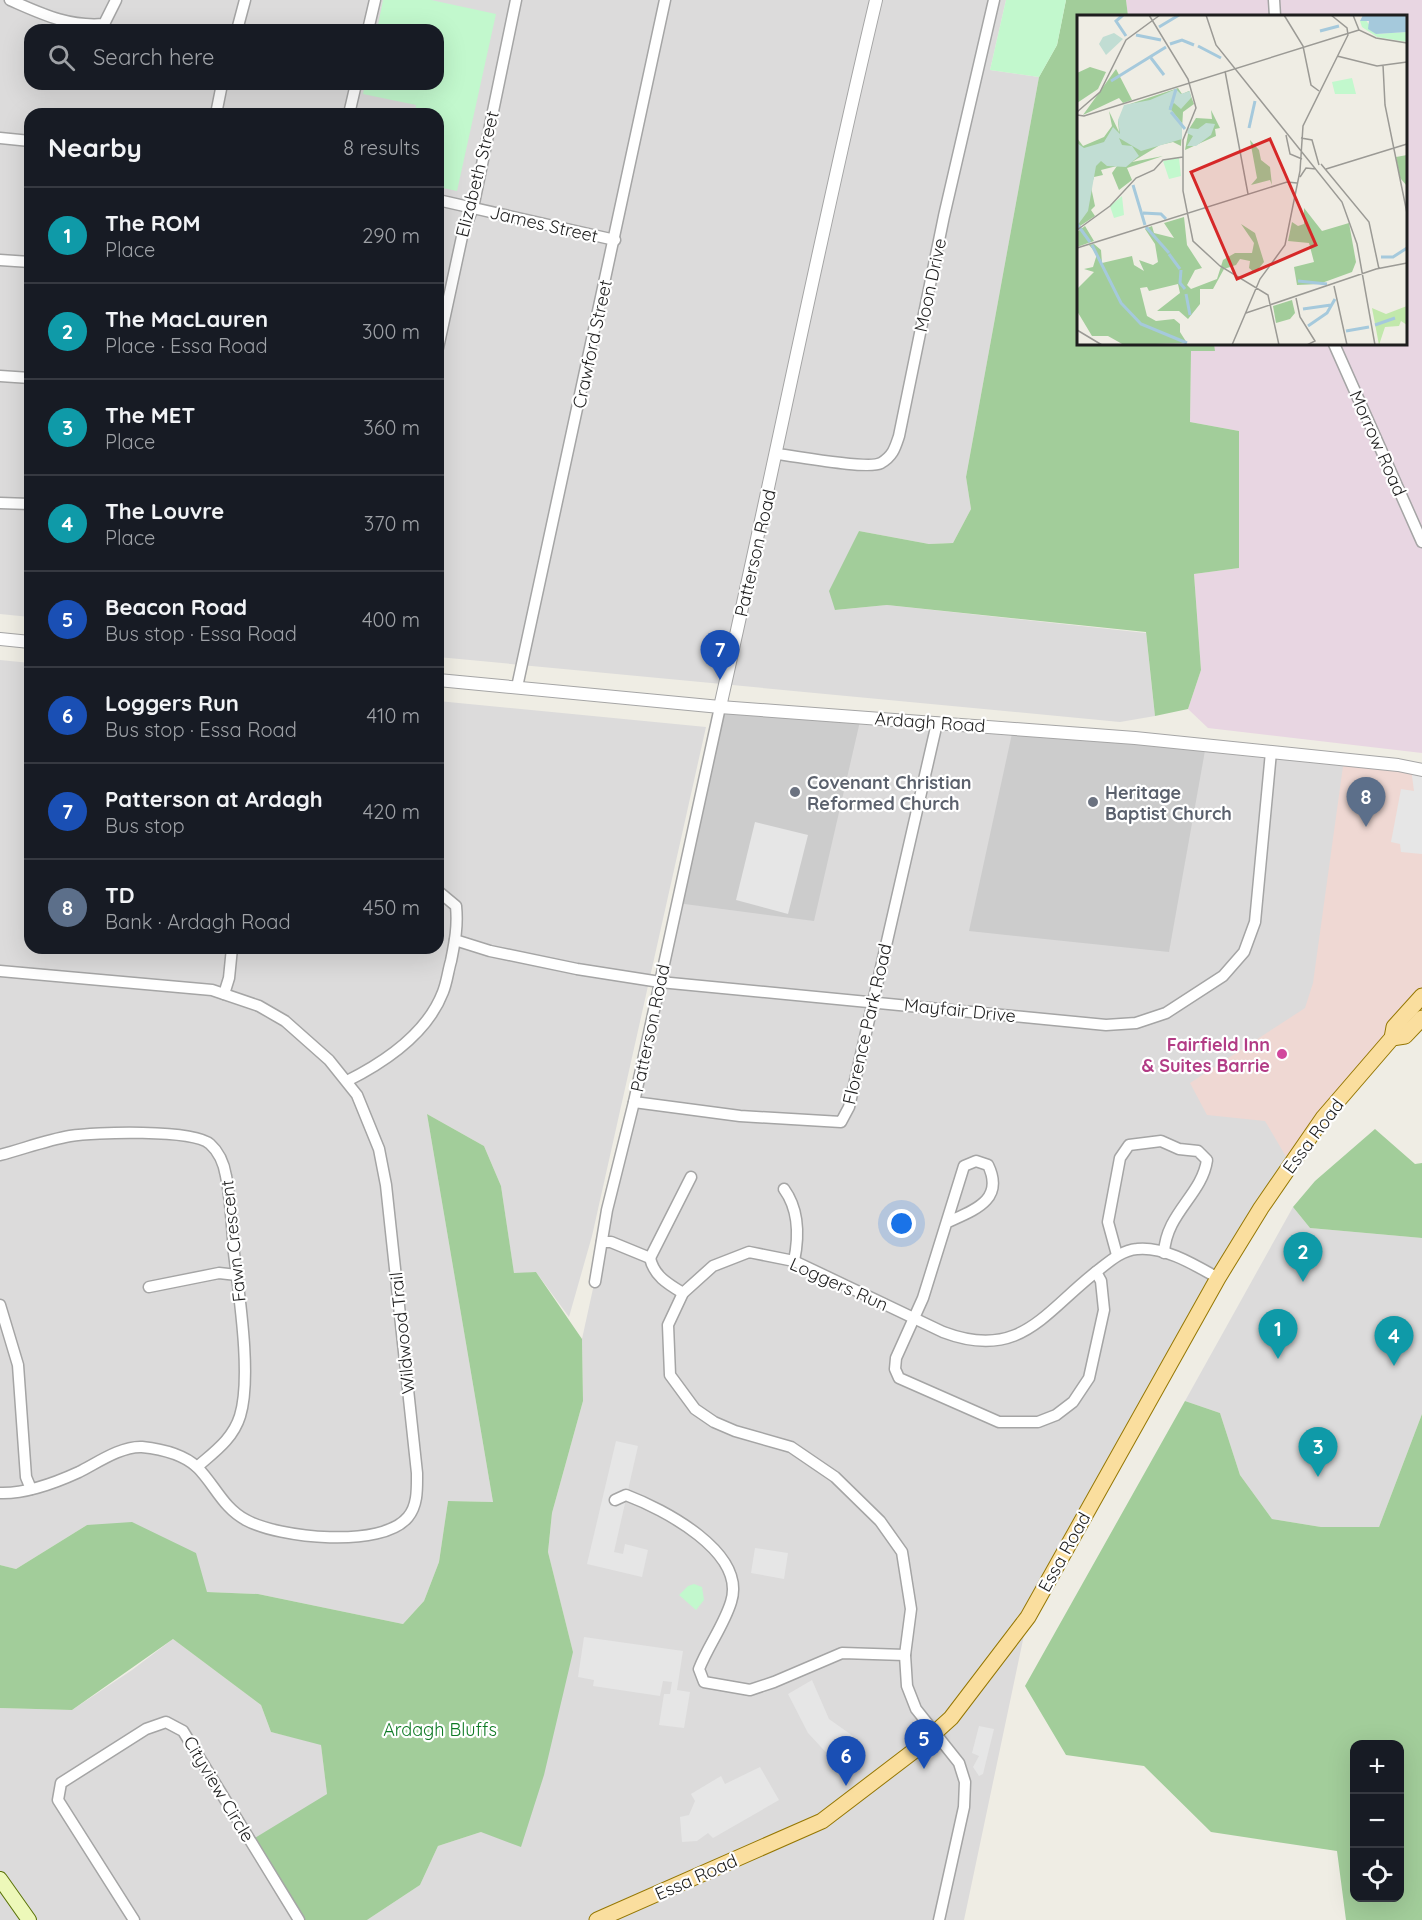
<!DOCTYPE html>
<meta charset="utf-8">
<style>
body{margin:0;font-family:Quicksand,sans-serif;background:#242831;color:#f1f3f6}
.controls{position:absolute;right:18px;bottom:18px;display:grid;overflow:hidden;border-radius:12px;box-shadow:0 6px 24px #0002}
.controls button{width:54px;height:54px;display:grid;place-items:center;padding:0;border:0;border-bottom:2px solid #363941;background:#171b24;color:#f1f3f6;font:30px sans-serif}
.you{position:absolute;left:902px;top:1224px;width:21px;height:21px;margin:-15px;border:4px solid #fff;border-radius:50%;background:#1a73e8;box-shadow:0 0 0 9px #1a73e833}
.badge{display:grid;place-items:center;width:39px;height:39px;border-radius:50%;background:#df9289;color:#fff;font-size:20px;font-weight:700}
.pin{position:absolute;translate:-50% -50px;filter:drop-shadow(0 2px 3px #0008)}
.pin::after{content:'';position:absolute;top:32px;width:21px;height:18px;background:inherit;clip-path:polygon(0 0,100% 0,50% 100%)}
.list{margin:0;padding:0;list-style:none}
h2{display:flex;justify-content:space-between;align-items:center;height:78px;margin:0;padding:0 24px;font-size:26px}
h2 small{font-size:20px;font-weight:400;color:#9ea1a6}
.list li{display:grid;grid-template-columns:39px 1fr auto;gap:18px;align-items:center;box-sizing:border-box;height:96px;padding:0 24px;border-top:2px solid #363941}
.list b{display:block;font-size:22px;white-space:nowrap}
.list p{margin:0;font-size:20px;white-space:nowrap;color:#9ea1a6}
.list em{font-size:20px;font-style:normal;color:#9ea1a6}
.icon{flex:none;width:33px;height:33px;fill:none;stroke:currentColor;stroke-width:2;stroke-linecap:round;stroke-linejoin:round}
.map{position:relative;flex:none;width:1422px;height:1920px;overflow:hidden}
.search{position:absolute;background:#171b24;box-shadow:0 6px 24px #0002;left:24px;top:24px;width:420px;height:66px;display:flex;align-items:center;gap:15px;box-sizing:border-box;padding:0 21px;border-radius:18px;color:#9ea1a6;font-size:22px}
.panel{position:absolute;background:#171b24;box-shadow:0 6px 24px #0002;left:24px;top:108px;width:420px;height:846px;border-radius:18px}
.map>svg:first-child{display:block}
.residential{fill:#dcdbdb;fill-rule:evenodd}
.commercial{fill:#efd8d3}
.industrial{fill:#e8d6e2}
.religious{fill:#ccc}
.forest{fill:#a2cd9a;fill-rule:evenodd}
.park{fill:#c2f8cd}
.parking{fill:#e6e6e6}
.lines{fill:none;stroke-linecap:round;stroke-linejoin:round}
.minor-casing{stroke:#a5a5a5;stroke-width:13}
.tertiary-casing{stroke:#a5a5a5;stroke-width:14}
.secondary-casing{stroke:#5a7307;stroke-width:16}
.primary-casing{stroke:#957703;stroke-width:17}
.minor{stroke:#fff;stroke-width:10}
.tertiary{stroke:#fff;stroke-width:12}
.secondary{stroke:#edf8b9;stroke-width:14}
.primary{stroke:#fade9e;stroke-width:15}
.worship-dot{fill:#6b7280;stroke:#fff;stroke-width:2}
.hotel-dot{fill:#d1479c;stroke:#fff;stroke-width:2}
.labels{text-anchor:middle;dominant-baseline:central;stroke-width:4.5;stroke-linejoin:round;paint-order:stroke}
.street-label{font-size:18px;fill:#1e1e1e;stroke:#fff}
.worship-label{font-size:18px;font-weight:bold;fill:#5b616d;stroke:#fff;text-anchor:start}
.hotel-label{font-size:18px;font-weight:bold;fill:#b23c85;stroke:#fff;text-anchor:end}
.park-label{font-size:18px;fill:#0e7a24;stroke:#fff}
.inset-river{fill:none;stroke:#a5c9dc;stroke-width:3}
.inset-road{fill:none;stroke:#9b9a95;stroke-width:1.5}
.view{fill:#d62828;fill-opacity:0.15;stroke:#d62828;stroke-width:3}
.inset-edge{fill:none;stroke:#1e1e1e;stroke-width:3}
</style>
<div class="map">
<svg width="1422" height="1920" viewBox="0 0 1422 1920">
<rect width="100%" height="100%" fill="#efede4"/>
<g class="residential">
<path d="M0,0H1006L990,70L1039,77L966,477L971,509L953,543L929,544L859,531L836,610L887,605L1146,633L1155,716L1120,722L438,657V114H30V617L0,614ZM30,30H438V84H30Z"/>
<polygon points="0,660 30,663 30,948 438,948 438,701 706,727 592,1236 569,1317 536,1272 514,1274 501,1186 484,1146 427,1114 493,1502 448,1501 439,1562 424,1601 403,1624 258,1594 207,1592 87,1525 16,1569 0,1565"/>
<polygon points="720,707 1398,765 1422,1005 1261,1208 1028,1616 964,1920 367,1920 420,1885 438,1846 481,1832 573,1652 548,1552 552,1513 583,1401 582,1339"/>
<polygon points="1293,1207 1310,1228 1422,1238 1422,1414 1379,1527 1321,1527 1272,1519 1240,1475 1220,1413 1185,1401"/>
<polygon points="173,1639 261,1705 271,1732 321,1744 327,1794 299,1920 0,1920 0,1708 72,1710 132,1670"/>
</g>
<polygon class="commercial" points="1344,759 1422,770 1422,1005 1291,1165 1265,1121 1207,1115 1190,1083 1305,1008 1313,983"/>
<polygon class="industrial" points="1126,0 1422,0 1422,753 1208,728 1188,709 1201,670 1194,574 1239,568 1239,431 1190,422 1191,351 1214,351 1214,344 1406,344 1406,16 1128,16"/>
<g class="religious">
<polygon points="720,707 861,717 814,921 677,903"/>
<polygon points="1013,729 1206,745 1169,952 969,931"/>
</g>
<g class="forest">
<polygon points="1066,0 1126,0 1128,16 1078,16 1078,344 1214,344 1215,351 1191,351 1190,422 1239,431 1239,568 1194,574 1201,670 1188,709 1155,716 1146,632 887,605 835,610 829,591 859,531 929,544 953,543 971,509 966,477 1039,77 1057,45"/>
<polygon points="427,1114 484,1146 501,1186 514,1273 536,1272 582,1339 583,1401 552,1513 548,1552 573,1652 544,1775 521,1847 481,1832 438,1846 420,1885 367,1920 299,1920 250,1841 327,1794 321,1745 271,1732 261,1705 173,1639 72,1710 0,1708 0,1565 16,1569 87,1525 132,1522 196,1553 207,1592 258,1594 403,1624 424,1601 439,1562 448,1501 493,1502"/>
<polygon points="1375,1129 1415,1164 1422,1163 1422,1238 1310,1228 1293,1207 1315,1181"/>
<path d="M1185,1401L1220,1413L1240,1475L1272,1519L1321,1527H1379L1422,1414V1920H1346L1337,1851L1211,1832L1144,1766L1066,1755L1025,1686ZM1354,1744H1400V1898H1354Z"/>
</g>
<g class="park">
<polygon points="383,0 431,0 496,14 457,191 438,187 438,114 415,114 416,105 363,94 365,84 438,84 438,30 377,30"/>
<polygon points="1006,0 1066,0 1057,45 1039,77 990,70"/>
<polygon points="694,1584 702,1587 704,1600 696,1610 679,1595 688,1586"/>
</g>
<g class="parking">
<polygon points="1411,768 1422,771 1422,854 1401,852 1400,844 1391,842 1401,789 1414,791"/>
<polygon points="755,822 808,835 788,914 736,900"/>
<polygon points="616,1441 638,1446 614,1552 623,1554 625,1544 648,1550 642,1577 587,1564"/>
<polygon points="755,1548 788,1553 784,1579 751,1573"/>
<polygon points="584,1637 683,1651 677,1690 690,1692 684,1728 659,1725 664,1694 670,1694 672,1682 663,1681 660,1696 593,1686 594,1680 578,1677"/>
<polygon points="812,1680 829,1719 853,1736 833,1760 808,1733 788,1694"/>
<polygon points="979,1726 994,1729 983,1774 979,1776 973,1767 979,1756 972,1753"/>
<polygon points="760,1767 779,1800 713,1838 708,1833 697,1841 682,1842 680,1817 689,1815 695,1801 691,1794 721,1776 725,1784"/>
</g>
<g class="lines">
<defs>
<g id="minor">
<path d="M10,0C42,14 68,27 104,24L116,0"/>
<polyline points="1274,0 1275,16"/>
<polyline points="237,30 245,0"/>
<polyline points="368,30 375,0"/>
<polyline points="216,114 222,84"/>
<polyline points="349,114 356,84"/>
<polyline points="0,138 30,141"/>
<polyline points="438,200 615,240"/>
<polyline points="0,260 30,262"/>
<polyline points="1334,344 1422,542"/>
<polyline points="438,348 463,232 473,208 516,0"/>
<polyline points="0,376 30,378"/>
<path d="M777,454C796,456 868,470 881,463C893,456 895,448 899,436L944,216L994,0"/>
<polyline points="0,503 30,504"/>
<polyline points="517,687 665,0"/>
<polyline points="455,940 490,951 577,969 660,982 1106,1025 1136,1023 1166,1013 1223,976 1244,952 1255,922 1271,752"/>
<path d="M0,971L212,990L259,1006L285,1021L329,1060L357,1095L379,1149L386,1185L417,1473C417,1488 418,1505 408,1517C382,1549 279,1538 246,1520C223,1508 215,1485 197,1467C183,1454 161,1449 142,1447C121,1446 97,1463 79,1472C55,1483 26,1494 0,1493"/>
<polyline points="224,994 229,978 232,948"/>
<path d="M347,1081C385,1062 427,1034 443,992C447,982 448,971 451,961C455,941 458,926 456,906L438,891"/>
<polyline points="634,1102 740,1116 841,1122 849,1107 937,723"/>
<path d="M0,1155C23,1149 47,1140 70,1136C94,1132 193,1129 210,1144C219,1152 224,1164 226,1176C231,1201 232,1227 234,1253C239,1295 252,1377 240,1416C233,1439 214,1452 197,1467"/>
<path d="M784,1189C800,1211 799,1237 794,1261"/>
<path d="M948,1222C974,1210 1005,1200 988,1165L976,1161L964,1166L923,1298L896,1358L895,1369L899,1378L999,1422H1038L1056,1415L1073,1402L1089,1378L1104,1310L1101,1281L1096,1272"/>
<polyline points="602,1242 611,1242 650,1258"/>
<path d="M1117,1255L1108,1222L1120,1158L1129,1145L1161,1141L1179,1149L1198,1151L1207,1160C1202,1195 1166,1213 1164,1253"/>
<polyline points="650,1258 691,1177"/>
<path d="M650,1258C654,1276 668,1284 683,1293"/>
<polyline points="595,1282 607,1210 634,1102 720,707"/>
<polyline points="149,1287 219,1273 237,1275"/>
<polyline points="0,1305 18,1365 26,1477 31,1489"/>
<path d="M615,1500L626,1495C663,1509 747,1552 731,1602C724,1625 708,1646 699,1669L704,1682L750,1690L774,1682L842,1653L905,1655"/>
<polyline points="134,1920 58,1800 61,1783 146,1729 166,1722 183,1731 299,1920"/>
<path d="M939,1920L964,1807L965,1782L959,1763L916,1709L907,1686L905,1655L911,1609L902,1552L880,1521L835,1477L791,1447L735,1431L714,1422L695,1409L670,1375L668,1325L683,1293L713,1266L749,1252L794,1261L943,1332C1022,1362 1045,1310 1101,1268C1111,1260 1123,1250 1137,1249C1164,1246 1195,1265 1218,1278"/>
</g>
<g id="tertiary">
<polyline points="0,639 30,642"/>
<polyline points="438,680 720,707 1135,738 1398,765 1422,770"/>
<path d="M720,707C773,472 820,235 876,0"/>
</g>
<polyline id="secondary" points="0,1879 29,1920"/>
<g id="primary">
<polyline points="1392,1038 1405,1036 1422,1018"/>
<polyline points="597,1920 822,1821 919,1747 951,1718 1028,1617 1218,1278 1261,1208 1323,1118 1392,1038 1394,1027 1422,996"/>
</g>
</defs>
<use href="#minor" class="minor-casing"/>
<use href="#tertiary" class="tertiary-casing"/>
<use href="#secondary" class="secondary-casing"/>
<use href="#primary" class="primary-casing"/>
<use href="#minor" class="minor"/>
<use href="#tertiary" class="tertiary"/>
<use href="#secondary" class="secondary"/>
<use href="#primary" class="primary"/>
</g>
<g class="worship-dot">
<circle cx="795" cy="792" r="6"/>
<circle cx="1093" cy="802" r="6"/>
</g>
<circle class="hotel-dot" cx="1282" cy="1054" r="6"/>
<g class="labels">
<g class="street-label">
<text transform="translate(477 174) rotate(-76)">Elizabeth Street</text>
<text transform="translate(544 224) rotate(13)">James Street</text>
<text transform="translate(930 285) rotate(-78)">Moon Drive</text>
<text transform="translate(592 344) rotate(-78)">Crawford Street</text>
<text transform="translate(1378 443) rotate(66)">Morrow Road</text>
<text transform="translate(755 553) rotate(-77)">Patterson Road</text>
<text transform="translate(930 722) rotate(4)">Ardagh Road</text>
<text transform="translate(960 1010) rotate(6)">Mayfair Drive</text>
<text transform="translate(867 1024) rotate(-77)">Florence Park Road</text>
<text transform="translate(650 1028) rotate(-78)">Patterson Road</text>
<text transform="translate(1313 1136) rotate(-53)">Essa Road</text>
<text transform="translate(233 1241) rotate(-96)">Fawn Crescent</text>
<text transform="translate(839 1284) rotate(24)">Loggers Run</text>
<text transform="translate(402 1333) rotate(-96)">Wildwood Trail</text>
<text transform="translate(1064 1552) rotate(-61)">Essa Road</text>
<text transform="translate(219 1789) rotate(59)">Cityview Circle</text>
<text transform="translate(696 1877) rotate(-24)">Essa Road</text>
</g>
<g class="worship-label">
<text x="807" y="782">Covenant Christian<tspan x="807" dy="21">Reformed Church</tspan></text>
<text x="1105" y="792">Heritage<tspan x="1105" dy="21">Baptist Church</tspan></text>
</g>
<g class="hotel-label">
<text x="1270" y="1044">Fairfield Inn<tspan x="1270" dy="21">&amp; Suites Barrie</tspan></text>
</g>
<g class="park-label">
<text x="440" y="1729">Ardagh Bluffs</text>
</g>
</g>
<g transform="translate(1077 15)">
<rect width="330" height="330" fill="#efede4"/>
<path d="M330,291V310L324,306L322,311L308,312L302,330L295,293L309,299Z" fill="#c1e8ab"/>
<path d="M13,52L29,57L21,74L0,88V58ZM39,54L55,85L46,88L42,83L6,100ZM101,73L105,79L112,76L117,89L106,97L104,131L96,127L83,130L55,147L86,141L50,153L55,165L42,175L35,158L40,151L24,155L26,160L17,162L14,172L18,191L14,195L18,201L0,213V123L6,131L27,122L35,111L32,96L42,117L41,106L50,90ZM134,95L143,113L138,114L139,121L108,135L112,114L119,103L135,104ZM173,125L182,135L184,145L193,152L195,170L193,165L174,170L180,163ZM330,140V171L323,163L319,142ZM227,193L245,216L272,208L279,247L275,257L242,269L220,270L217,252L237,247L232,228L211,226L215,207L221,211L227,209ZM107,202L110,230L125,253L118,255L110,270L114,274L140,264L146,245L158,238H175L177,228L164,209L178,218L187,247L178,258L172,253L173,246L163,244L159,250L147,254L136,274H123V289L111,304L102,296H80L103,278L101,269L72,276L70,272L63,273L70,301L79,306L97,304L103,309V317L110,328L47,330L31,321H15L0,296V274L17,257L7,254L16,252L20,239L12,230L17,229L24,235L25,248L55,241L57,250L67,256L62,245L76,250L81,247L78,229L68,214L75,211L77,218L97,223L87,208ZM8,211L17,226L0,232V217ZM215,285L218,298L213,304L199,308L196,291Z" fill="#a2cd9a"/>
<path d="M37,18L46,24L29,40L22,29L26,22ZM99,74L104,79L113,76L114,83L104,94L97,88L92,92L105,108V124L64,136L42,123L45,130L55,131L62,141L49,152L30,151L24,146L19,151L11,196L0,211V128L7,133L27,127L36,112L43,119L41,105L47,90L73,85ZM129,108L138,109L134,120L119,131H110L116,121L110,118L111,113L121,114Z" fill="#c1ddd3"/>
<path d="M288,4L299,19L330,17V27L300,22L285,12L283,6ZM275,63L279,79H258L255,67ZM102,143L104,161L92,164L86,146ZM45,181L47,200L37,203L33,191Z" fill="#c2f8cd"/>
<path d="M286,0H330V17L299,19L291,14L292,6H283Z" fill="#a5c9dc"/>
<path class="inset-river" d="M46,0L39,6L49,21M82,12L102,0M243,16L262,11M59,20L84,25M93,29L105,25L117,30M121,31L144,43M74,43L87,60M34,66L89,32M93,95L99,74M94,97L108,114M172,113L178,86M56,170L68,210M66,198L84,199L89,204M0,209L13,227M69,212L92,238M15,230L44,288L64,309L110,328M92,239L103,254M304,242H316L330,233M104,255L103,268L108,274M221,266L250,269M109,279L113,300M226,294L254,290M298,310L318,303M231,311L250,298L258,284M269,316L292,312"/>
<path class="inset-road" d="M72,0L111,64L119,93L106,125V176L116,226L143,251L191,280L202,330M129,0L139,30L265,187L280,229L298,330M207,0L226,31L234,70L242,76M276,0L282,15L299,23L330,28M260,41L300,51L330,47M306,50L308,90L330,198M148,56L171,179M0,97L23,77L49,25L83,0M0,100L7,101L282,15M209,120L213,139L225,144M224,123L235,125L242,150M244,149L292,207L302,254M249,154L330,129M223,162L229,153L239,154M0,215L33,191L59,163L77,155L86,145L106,142M0,233L210,167L220,168M257,271L270,330M219,283L223,302L238,326L230,330M169,298L299,254L330,248M0,315L25,330M155,330L183,264L208,230L223,156L226,111L271,20L270,13L254,0"/>
<path class="view" d="M193,124L239,230L160,264L114,157Z"/>
<rect width="330" height="330" class="inset-edge"/>
</g>
</svg>
<div class="controls">
<button>+</button>
<button>−</button>
<button><svg class="icon" aria-label="locate" viewBox="0 0 24 24"><circle cx="12" cy="12" r="6"/><path d="M12 2v4M12 18v4M2 12h4M18 12h4"/></svg></button>
</div>
<div class="you"></div>
<div class="pin badge" style="left:1278px;top:1359px;background:#0f9aa8">1</div>
<div class="pin badge" style="left:1303px;top:1282px;background:#0f9aa8">2</div>
<div class="pin badge" style="left:1318px;top:1477px;background:#0f9aa8">3</div>
<div class="pin badge" style="left:1394px;top:1366px;background:#0f9aa8">4</div>
<div class="pin badge" style="left:924px;top:1769px;background:#1a4fb4">5</div>
<div class="pin badge" style="left:846px;top:1786px;background:#1a4fb4">6</div>
<div class="pin badge" style="left:720px;top:680px;background:#1a4fb4">7</div>
<div class="pin badge" style="left:1366px;top:827px;background:#5c6f8a">8</div>
<div class="search"><svg class="icon" aria-label="search" viewBox="0 0 24 24"><circle cx="10" cy="10" r="6"/><path d="M15 15l6 6"/></svg>Search here</div>
<section class="panel">
<h2>Nearby<small>8 results</small></h2>
<ul class="list">
<li><span class="badge" style="background:#0f9aa8">1</span><div><b>The ROM</b><p>Place</p></div><em>290 m</em></li>
<li><span class="badge" style="background:#0f9aa8">2</span><div><b>The MacLauren</b><p>Place · Essa Road</p></div><em>300 m</em></li>
<li><span class="badge" style="background:#0f9aa8">3</span><div><b>The MET</b><p>Place</p></div><em>360 m</em></li>
<li><span class="badge" style="background:#0f9aa8">4</span><div><b>The Louvre</b><p>Place</p></div><em>370 m</em></li>
<li><span class="badge" style="background:#1a4fb4">5</span><div><b>Beacon Road</b><p>Bus stop · Essa Road</p></div><em>400 m</em></li>
<li><span class="badge" style="background:#1a4fb4">6</span><div><b>Loggers Run</b><p>Bus stop · Essa Road</p></div><em>410 m</em></li>
<li><span class="badge" style="background:#1a4fb4">7</span><div><b>Patterson at Ardagh</b><p>Bus stop</p></div><em>420 m</em></li>
<li><span class="badge" style="background:#5c6f8a">8</span><div><b>TD</b><p>Bank · Ardagh Road</p></div><em>450 m</em></li>
</ul>
</section>
</div>
